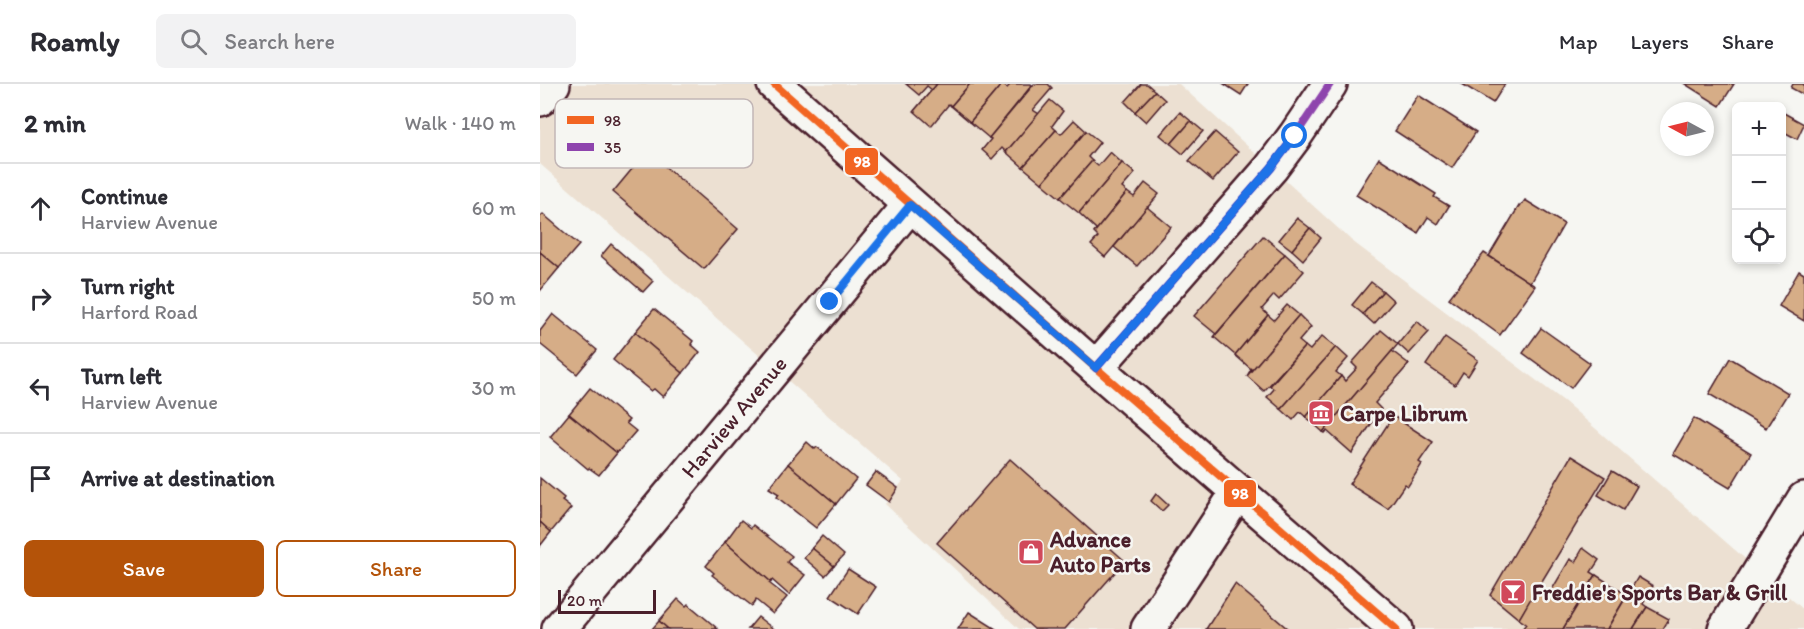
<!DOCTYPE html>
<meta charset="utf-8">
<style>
body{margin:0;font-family:Itim,sans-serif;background:#f2f2f3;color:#2b2b33}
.controls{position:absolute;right:18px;top:18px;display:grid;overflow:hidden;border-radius:9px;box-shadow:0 3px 9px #0003}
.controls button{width:54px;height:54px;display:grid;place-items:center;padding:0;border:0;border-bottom:2px solid #e1e1e2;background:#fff;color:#2b2b33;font:30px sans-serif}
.compass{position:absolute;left:1120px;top:18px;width:54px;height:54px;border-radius:50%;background:#fff;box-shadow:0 3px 9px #0003;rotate:277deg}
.scale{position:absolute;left:18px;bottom:15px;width:98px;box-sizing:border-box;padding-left:6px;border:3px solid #4a1f2b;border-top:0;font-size:16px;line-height:21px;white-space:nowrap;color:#4a1f2b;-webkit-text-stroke:4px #f6f6f2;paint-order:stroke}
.stop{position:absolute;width:18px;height:18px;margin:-14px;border:4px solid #1a73e8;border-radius:50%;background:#fff}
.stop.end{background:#1a73e8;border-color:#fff;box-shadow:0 2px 6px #0008}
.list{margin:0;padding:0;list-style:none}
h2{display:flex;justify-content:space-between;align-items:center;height:78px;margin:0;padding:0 24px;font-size:26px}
h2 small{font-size:20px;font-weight:400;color:#7c7c81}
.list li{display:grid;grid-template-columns:39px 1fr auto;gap:18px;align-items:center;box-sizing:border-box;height:90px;padding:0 24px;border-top:2px solid #e1e1e2}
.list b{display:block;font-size:22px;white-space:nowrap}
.list p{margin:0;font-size:20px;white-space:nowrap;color:#7c7c81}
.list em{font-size:20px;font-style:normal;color:#7c7c81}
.actions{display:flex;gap:12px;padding:18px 24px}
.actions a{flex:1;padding:14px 0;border:2px solid #b45309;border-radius:9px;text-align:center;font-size:21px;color:#b45309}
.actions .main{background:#b45309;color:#fff}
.icon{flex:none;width:33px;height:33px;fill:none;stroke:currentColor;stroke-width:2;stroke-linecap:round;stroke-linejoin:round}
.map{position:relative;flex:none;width:1264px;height:545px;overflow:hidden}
header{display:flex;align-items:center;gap:36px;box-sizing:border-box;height:84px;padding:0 30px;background:#fff;border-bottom:2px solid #e1e1e2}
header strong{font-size:28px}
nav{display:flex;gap:33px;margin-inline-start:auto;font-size:21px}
.search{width:420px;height:54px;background:#f2f2f3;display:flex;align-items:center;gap:15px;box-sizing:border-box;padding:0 21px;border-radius:9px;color:#7c7c81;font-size:22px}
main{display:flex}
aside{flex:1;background:#fff}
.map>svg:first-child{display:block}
.built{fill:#ece0d2}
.building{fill:#d6ad87;stroke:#4a1f2b;stroke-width:1.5}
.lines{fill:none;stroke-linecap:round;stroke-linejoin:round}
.minor-casing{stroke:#4a1f2b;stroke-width:38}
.primary-casing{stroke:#4a1f2b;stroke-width:38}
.minor{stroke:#f6f6f2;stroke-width:33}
.primary{stroke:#f6f6f2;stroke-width:33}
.bus-1-casing{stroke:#f6f6f2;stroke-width:12}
.bus-2-casing{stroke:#f6f6f2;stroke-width:12}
.bus-1{stroke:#f26522;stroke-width:8}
.bus-2{stroke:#8e44ad;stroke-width:8}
.route{stroke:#1a73e8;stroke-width:8}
.labels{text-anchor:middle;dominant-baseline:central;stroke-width:5;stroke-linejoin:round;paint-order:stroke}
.poi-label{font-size:22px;font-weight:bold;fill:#4a1f2b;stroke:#f6f6f2;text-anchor:start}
.street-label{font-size:22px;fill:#4a1f2b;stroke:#f6f6f2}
.key{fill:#f6f6f2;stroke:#c2b6b6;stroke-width:1.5}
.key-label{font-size:16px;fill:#4a1f2b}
.line-badge{stroke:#f6f6f2;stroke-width:2}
.badge-label{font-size:16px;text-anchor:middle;font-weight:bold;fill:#fff}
</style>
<header>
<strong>Roamly</strong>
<div class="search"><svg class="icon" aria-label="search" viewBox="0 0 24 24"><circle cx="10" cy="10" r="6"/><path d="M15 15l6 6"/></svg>Search here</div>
<nav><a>Map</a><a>Layers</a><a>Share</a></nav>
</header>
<main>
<aside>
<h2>2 min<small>Walk · 140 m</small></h2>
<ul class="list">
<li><svg class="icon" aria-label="ahead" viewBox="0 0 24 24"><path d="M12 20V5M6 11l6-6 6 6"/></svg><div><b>Continue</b><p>Harview Avenue</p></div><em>60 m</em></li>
<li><svg class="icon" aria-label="right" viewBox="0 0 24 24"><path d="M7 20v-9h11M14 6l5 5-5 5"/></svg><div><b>Turn right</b><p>Harford Road</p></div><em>50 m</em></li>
<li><svg class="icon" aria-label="left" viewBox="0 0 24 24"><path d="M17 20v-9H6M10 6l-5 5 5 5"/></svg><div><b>Turn left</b><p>Harview Avenue</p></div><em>30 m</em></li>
<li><svg class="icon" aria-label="arrive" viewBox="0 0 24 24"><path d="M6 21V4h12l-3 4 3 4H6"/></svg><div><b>Arrive at destination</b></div></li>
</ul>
<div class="actions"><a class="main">Save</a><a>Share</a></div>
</aside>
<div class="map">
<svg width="1264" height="545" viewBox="0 0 1264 545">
<rect width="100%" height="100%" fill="#f6f6f2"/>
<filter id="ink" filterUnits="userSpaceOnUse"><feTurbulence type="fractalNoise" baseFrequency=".0167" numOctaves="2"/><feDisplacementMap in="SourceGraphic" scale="12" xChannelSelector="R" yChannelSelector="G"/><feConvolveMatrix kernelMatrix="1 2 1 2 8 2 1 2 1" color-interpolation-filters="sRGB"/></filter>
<g filter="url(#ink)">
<polygon class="built" points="0,0 639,0 812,157 1025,318 1264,526 1264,545 479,545 345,420 363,397 0,80"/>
<g class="building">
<polygon points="366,0 397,0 374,27 392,6 387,2 379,11"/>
<polygon points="397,0 430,0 411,22 409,20 391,42 374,27"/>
<polygon points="430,0 462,0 430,38 411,22"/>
<polygon points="462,0 467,4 471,0 491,0 492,1 449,54 430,38"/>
<polygon points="494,0 508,0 512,4 493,26 499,30 466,68 462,64 452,75 442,66 451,55 449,54"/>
<polygon points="601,0 607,0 615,7 595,28 585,18"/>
<polygon points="684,0 708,0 701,11"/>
<polygon points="922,0 965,0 953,19"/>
<polygon points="1145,0 1194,0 1180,22"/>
<polygon points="1253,0 1264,0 1264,11 1251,4"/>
<polygon points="615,7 625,16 606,38 595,28"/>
<polygon points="878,11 936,48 912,84 855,47"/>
<polygon points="510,16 523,27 512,42 516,46 483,83 466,68"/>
<polygon points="640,28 651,37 631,60 620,51"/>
<polygon points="1242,28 1264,40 1257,55 1242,47"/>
<polygon points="534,36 546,47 502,99 483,83 516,46 521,50"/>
<polygon points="651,37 663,47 643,70 631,60"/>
<polygon points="546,47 560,58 548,73 552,77 520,114 502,99"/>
<polygon points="675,48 698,68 673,97 649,77"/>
<polygon points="107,67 198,145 164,185 73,108"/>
<polygon points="570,68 582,79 539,129 520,114 552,77 558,82"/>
<polygon points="839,74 896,110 894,113 909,122 898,140 888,133 878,149 816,111"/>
<polygon points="582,79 595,89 582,104 587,108 554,149 556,145 539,129"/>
<polygon points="605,99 619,110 565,173 551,161 558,153 554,149 587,108 594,113"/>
<polygon points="985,116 1024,140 990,199 949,172 979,122 980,123"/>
<polygon points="607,123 631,143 597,182 574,163"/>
<polygon points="3,130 39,161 19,184 0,168 0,133"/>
<polygon points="757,134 770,144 752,166 739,156"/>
<polygon points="770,144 781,154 763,176 752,166"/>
<polygon points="723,152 745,170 676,250 654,232"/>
<polygon points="71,160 113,197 103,208 61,172"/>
<polygon points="0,168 19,184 0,207"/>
<polygon points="944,169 995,202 960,251 909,214"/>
<polygon points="745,170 764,187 739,216 734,211 722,225 728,231 695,271 674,253"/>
<polygon points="1259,187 1264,190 1264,237 1239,222"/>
<polygon points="831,198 843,207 823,230 812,221"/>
<polygon points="843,207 854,217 834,240 823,230"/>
<polygon points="747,221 759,231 707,292 711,285 695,271 728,231 734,236"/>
<polygon points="114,225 153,257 151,260 160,268 143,289 95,248"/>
<polygon points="13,230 57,266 37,290 0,260 0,247"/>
<polygon points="759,231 771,243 759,257 765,262 724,307 707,292"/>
<polygon points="877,237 889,248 869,270 858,260 783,348 766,333 801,292 805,297 817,284 812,279 841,246 858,260"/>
<polygon points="1001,244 1050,279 1031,304 983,269"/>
<polygon points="95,248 143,289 123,313 114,305 111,307 73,276"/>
<polygon points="782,252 796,263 741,325 727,313 734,305 730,302 765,262 770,266"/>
<polygon points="905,253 938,276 928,292 923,288 915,301 886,281"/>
<polygon points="796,263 808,274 796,288 801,292 766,333 760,328 753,336 741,325"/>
<polygon points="852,267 869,280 835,319 841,325 812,369 787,347 785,349 783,348"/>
<polygon points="1190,274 1248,309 1226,344 1169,310"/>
<polygon points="50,304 89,336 86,339 96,347 77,369 29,330"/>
<polygon points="29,330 77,369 59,391 49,384 48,385 10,353"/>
<polygon points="853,332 893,358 879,378 882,380 868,402 865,400 848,425 809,400"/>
<polygon points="1154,334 1211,369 1190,404 1133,370"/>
<polygon points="267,358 275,365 277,363 316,395 296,420 248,380"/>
<polygon points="1031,372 1065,393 979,535 950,511"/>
<polygon points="470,375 585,477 525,545 494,545 397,459"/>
<polygon points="248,380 296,420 276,444 237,413 239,410 229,404"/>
<polygon points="1072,387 1097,402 1083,426 1058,411"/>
<polygon points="336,388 358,404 349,418 326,401"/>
<polygon points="0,394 24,414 22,417 31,424 11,448 0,438"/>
<polygon points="616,410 628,421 622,427 611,417"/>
<polygon points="201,436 211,444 213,441 252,472 247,478 265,491 249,511 232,496 231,498 185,458"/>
<polygon points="0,438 11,448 0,462"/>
<polygon points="282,452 304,471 294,482 272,464"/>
<polygon points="185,458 231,498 229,499 247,513 233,530 216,516 212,522 172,491 174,489 166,482"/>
<polygon points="272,464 294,482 285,492 264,474"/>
<polygon points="1043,464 1059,476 1051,488 1056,491 1023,545 982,545 986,540 979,535 998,502 1010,509 1030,475 1035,478"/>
<polygon points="308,485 336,503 318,530 290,512"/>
<polygon points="1056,491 1087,511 1067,545 1023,545"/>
<polygon points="1098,493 1113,502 1103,520 1107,523 1093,545 1067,545"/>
<polygon points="695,500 748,545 666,545"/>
<polygon points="138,515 146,522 148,520 178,545 128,545 119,537"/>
<polygon points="1107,523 1129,535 1123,545 1093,545"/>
<polygon points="429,528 456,545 418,545"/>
<polygon points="218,533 227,540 234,545 208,545"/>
<polygon points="119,537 128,545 112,545"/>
</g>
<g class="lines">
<defs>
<g id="minor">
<polyline points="0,15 13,0"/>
<polyline points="556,284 731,84 755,52 790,0"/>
<polyline points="19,545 370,121"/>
<polyline points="608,545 698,408"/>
<polyline points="1185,545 1264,415"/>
</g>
<polyline id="primary" points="234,0 556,284 856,545"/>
</defs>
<use href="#minor" class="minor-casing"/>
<use href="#primary" class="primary-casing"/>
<use href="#minor" class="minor"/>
<use href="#primary" class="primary"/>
<defs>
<polyline id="bus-1" points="234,0 556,284 856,545"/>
<polyline id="bus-2" points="556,284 731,84 755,52 790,0"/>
</defs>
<use href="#bus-1" class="bus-1-casing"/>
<use href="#bus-2" class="bus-2-casing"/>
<use href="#bus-1" class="bus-1"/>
<use href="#bus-2" class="bus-2"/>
</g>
</g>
<g class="lines" filter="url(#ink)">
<polyline class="route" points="290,218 370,121 556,284 731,84 755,52"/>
</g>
<defs>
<symbol id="museum-square" viewBox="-11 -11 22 22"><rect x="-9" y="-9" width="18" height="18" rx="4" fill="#d1495b" stroke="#f6f6f2"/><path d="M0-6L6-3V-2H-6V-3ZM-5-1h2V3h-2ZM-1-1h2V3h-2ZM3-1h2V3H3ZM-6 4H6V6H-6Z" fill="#fff"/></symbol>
<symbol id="shop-square" viewBox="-11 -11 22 22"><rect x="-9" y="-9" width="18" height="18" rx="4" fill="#d1495b" stroke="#f6f6f2"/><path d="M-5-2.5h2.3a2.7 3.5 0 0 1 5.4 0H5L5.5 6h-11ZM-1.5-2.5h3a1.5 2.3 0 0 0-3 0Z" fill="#fff"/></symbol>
<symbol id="bar-square" viewBox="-11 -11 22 22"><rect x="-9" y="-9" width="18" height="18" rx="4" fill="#d1495b" stroke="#f6f6f2"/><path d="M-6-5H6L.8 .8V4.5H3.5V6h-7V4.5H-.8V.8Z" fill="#fff"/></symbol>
</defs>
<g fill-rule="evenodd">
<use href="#museum-square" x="766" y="314" width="30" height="30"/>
<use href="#shop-square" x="476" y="453" width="30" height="30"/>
<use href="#bar-square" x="958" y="493" width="30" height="30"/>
</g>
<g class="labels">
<g class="poi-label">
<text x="800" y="329">Carpe Librum</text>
<text x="510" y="455">Advance<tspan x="510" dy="25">Auto Parts</tspan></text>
<text x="992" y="508">Freddie's Sports Bar &amp; Grill</text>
</g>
<g class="street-label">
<text transform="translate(194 333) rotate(-50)">Harview Avenue</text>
</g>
</g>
<rect x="15" y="15" width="198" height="69" rx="9" class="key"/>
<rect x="27" y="32" width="27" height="8" fill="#f26522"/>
<rect x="27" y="59" width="27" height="8" fill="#8e44ad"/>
<g class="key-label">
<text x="64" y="42">98</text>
<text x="64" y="69">35</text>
</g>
<g class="line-badge">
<rect x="304" y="63" width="35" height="29" rx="6" fill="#f26522"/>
<rect x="683" y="395" width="34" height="29" rx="6" fill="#f26522"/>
</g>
<g class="badge-label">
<text x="322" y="83">98</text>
<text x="700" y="415">98</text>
</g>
</svg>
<div class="controls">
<button>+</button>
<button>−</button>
<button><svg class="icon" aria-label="locate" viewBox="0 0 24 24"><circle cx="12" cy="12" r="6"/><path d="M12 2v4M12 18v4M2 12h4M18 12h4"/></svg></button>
</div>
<svg class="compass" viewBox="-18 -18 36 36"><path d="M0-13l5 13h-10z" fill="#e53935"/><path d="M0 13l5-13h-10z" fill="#7c7c81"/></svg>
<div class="scale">20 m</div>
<div class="stop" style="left:755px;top:52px"></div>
<div class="stop end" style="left:290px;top:218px"></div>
</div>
</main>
